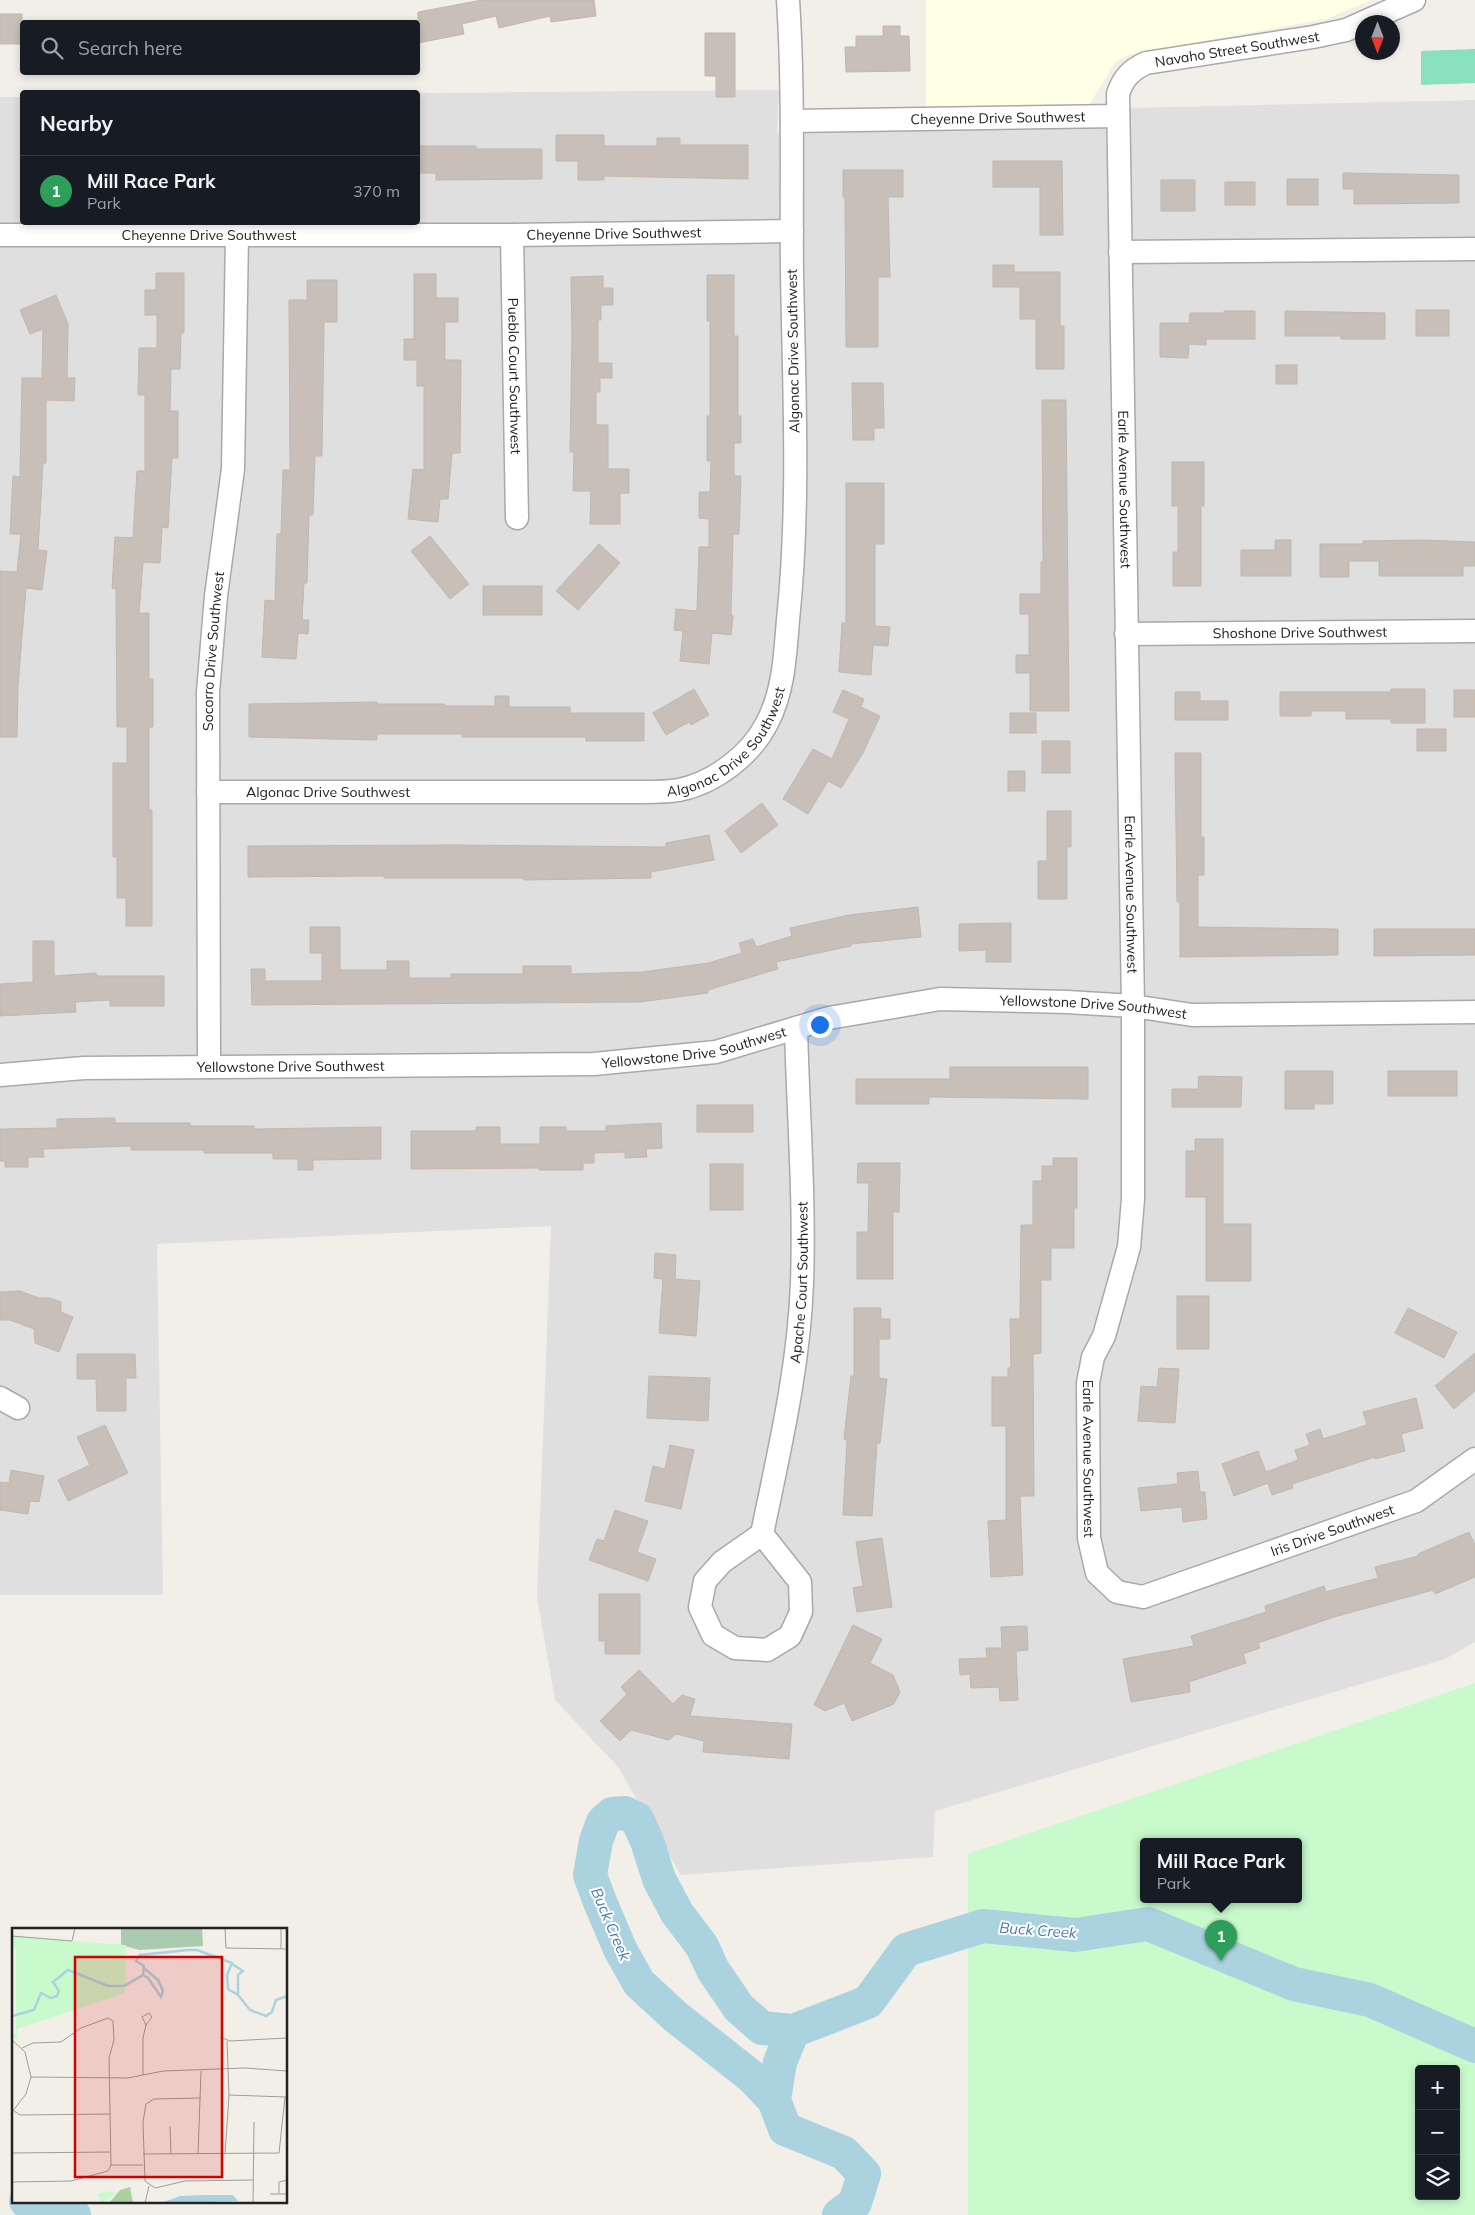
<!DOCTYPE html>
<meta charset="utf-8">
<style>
body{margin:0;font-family:Mulish,sans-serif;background:#242831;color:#f1f3f6}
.controls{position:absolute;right:15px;bottom:15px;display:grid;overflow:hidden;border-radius:5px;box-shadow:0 2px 8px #0003}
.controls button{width:45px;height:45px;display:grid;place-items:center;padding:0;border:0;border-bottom:1px solid #363941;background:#171b24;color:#f1f3f6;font:25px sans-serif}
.compass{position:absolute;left:1355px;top:15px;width:45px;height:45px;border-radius:50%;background:#171b24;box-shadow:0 2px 8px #0003;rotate:180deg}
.you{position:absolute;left:819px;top:1024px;width:18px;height:18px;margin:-12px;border:4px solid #fff;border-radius:50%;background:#1a73e8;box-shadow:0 0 0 8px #1a73e833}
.badge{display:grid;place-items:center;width:32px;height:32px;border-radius:50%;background:#d40000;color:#fff;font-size:16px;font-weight:700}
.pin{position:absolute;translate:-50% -41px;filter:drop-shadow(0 1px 2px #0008)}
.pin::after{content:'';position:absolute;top:26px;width:18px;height:15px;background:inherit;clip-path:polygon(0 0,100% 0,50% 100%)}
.popup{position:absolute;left:1140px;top:1838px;width:162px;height:65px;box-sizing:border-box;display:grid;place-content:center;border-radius:5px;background:#171b24;filter:drop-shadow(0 1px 4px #0005);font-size:16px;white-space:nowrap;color:#9ea1a6}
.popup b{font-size:19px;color:#f1f3f6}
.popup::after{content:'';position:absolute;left:50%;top:100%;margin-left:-10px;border:10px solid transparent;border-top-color:#171b24}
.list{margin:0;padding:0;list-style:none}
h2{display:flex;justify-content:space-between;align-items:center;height:65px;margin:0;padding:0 20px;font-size:21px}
h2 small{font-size:16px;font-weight:400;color:#9ea1a6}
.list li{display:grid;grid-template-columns:32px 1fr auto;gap:15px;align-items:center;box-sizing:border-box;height:70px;padding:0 20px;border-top:1px solid #363941}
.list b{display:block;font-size:19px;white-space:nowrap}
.list p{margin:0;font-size:16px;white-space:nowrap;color:#9ea1a6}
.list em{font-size:16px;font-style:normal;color:#9ea1a6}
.icon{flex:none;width:28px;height:28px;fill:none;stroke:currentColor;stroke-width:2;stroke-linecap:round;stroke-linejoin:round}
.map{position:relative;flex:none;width:1475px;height:2215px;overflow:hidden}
.search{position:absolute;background:#171b24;box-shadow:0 2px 8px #0003;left:20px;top:20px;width:400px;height:55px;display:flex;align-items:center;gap:12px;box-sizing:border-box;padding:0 18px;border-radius:5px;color:#9ea1a6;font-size:19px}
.panel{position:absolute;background:#171b24;box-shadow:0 2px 8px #0003;left:20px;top:90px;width:400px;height:135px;border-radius:5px}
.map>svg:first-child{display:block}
.residential{fill:#e0dfdf}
.education{fill:#ffffe5}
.park{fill:#c8facc;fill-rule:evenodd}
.pitch{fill:#88e0be}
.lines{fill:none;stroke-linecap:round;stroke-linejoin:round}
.river{stroke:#aad3df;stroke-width:34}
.building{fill:#c7bfb8;stroke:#c4b6ab}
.minor-casing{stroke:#a9a9a9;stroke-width:25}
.minor{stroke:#fff;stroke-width:22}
.labels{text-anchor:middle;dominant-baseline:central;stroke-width:4;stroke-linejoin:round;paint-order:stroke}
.street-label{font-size:14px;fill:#222;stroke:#fff}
.water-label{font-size:15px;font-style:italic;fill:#4a7aab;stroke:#fff}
.inset-river{fill:none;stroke:#aad3df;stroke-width:2.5}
.inset-road{fill:none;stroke:#9f9d99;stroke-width:1}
.view{fill:#d40000;fill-opacity:0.15;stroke:#d40000;stroke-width:2.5}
.inset-edge{fill:none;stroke:#222;stroke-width:2.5}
</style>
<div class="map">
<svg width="1475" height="2215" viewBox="0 0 1475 2215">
<rect width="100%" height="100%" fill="#f2efe9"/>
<polygon class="residential" points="779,90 777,133 1132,124 1128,108 1475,100 1475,1642 1445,1659 935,1811 933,1857 681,1875 618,1767 555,1700 537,1597 551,1226 157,1244 163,1595 0,1595 0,97 22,97 22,222 418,222 418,93"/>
<polygon class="education" points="926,0 1372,0 1326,19 1131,54 1115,62 1089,105 926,106"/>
<path class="park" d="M1475,1683V2215H968V1854ZM1144,1842H1298V1900H1144ZM1419,2069H1456V2196H1419Z"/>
<polygon class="pitch" points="1475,49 1475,83 1421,85 1421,51"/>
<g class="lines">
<g class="river">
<polyline points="774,2100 752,2077 676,2017 639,1983 620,1949 600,1902 590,1875 596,1841 603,1822 612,1814 625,1813 637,1819 647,1841 659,1879 677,1913 702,1946 713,1970 739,2008 762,2028 793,2031"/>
<polyline points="26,2201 74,2215"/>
<polyline points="839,2215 855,2203 864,2174 844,2153 785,2129 774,2100 780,2062 793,2031 868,2002 906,1950 983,1926 1075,1935 1148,1924 1294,1984 1370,2000 1475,2046"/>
</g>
</g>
<g class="building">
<polygon points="482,0 594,0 596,16 551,22 550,16 499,28 496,16 462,24 464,34 418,43 418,12"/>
<rect x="0" y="14" width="22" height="30"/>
<polygon points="883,26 900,26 900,36 909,36 910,71 846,72 845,47 856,47 856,36 883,36"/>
<polygon points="705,33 735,33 735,97 716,97 716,76 705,76"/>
<polygon points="556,135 604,135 604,146 657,146 657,138 680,138 680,145 748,145 748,179 604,176 604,180 578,180 578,161 556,161"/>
<polygon points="418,146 476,146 476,149 542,149 542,179 436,180 436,173 418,173"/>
<polygon points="993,161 1062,161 1063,235 1040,235 1040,187 993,187"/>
<polygon points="843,170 903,170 903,197 888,197 890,277 878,277 878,347 846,347 845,197 843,197"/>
<polygon points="1343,173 1459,175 1459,203 1354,204 1354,189 1343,189"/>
<rect x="1287" y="179" width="31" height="26"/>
<rect x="1161" y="180" width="34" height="31"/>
<rect x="1225" y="182" width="30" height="23"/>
<polygon points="993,265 1014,265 1014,272 1060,272 1060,326 1064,326 1064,369 1036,369 1036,319 1020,319 1020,287 993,287"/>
<polygon points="156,273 184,273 184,333 181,333 180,369 171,369 170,411 178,411 178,458 172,458 168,528 162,527 160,563 143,562 139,613 149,613 149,679 153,679 153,727 149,727 149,810 152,810 152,926 126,926 126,898 117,898 117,857 113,857 113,763 127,763 127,727 117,727 116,589 112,588 115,537 133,538 137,471 145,471 145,395 138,395 139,348 157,348 157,315 145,315 145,290 156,290"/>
<polygon points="414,274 436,274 436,298 458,298 458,322 445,322 445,360 461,360 460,453 452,453 448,499 440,499 438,522 408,519 413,469 424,470 424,386 417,386 417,360 404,360 404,339 414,339"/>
<polygon points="707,275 734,275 734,336 738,336 738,416 741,416 741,443 734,443 734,476 741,476 739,534 733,534 731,615 733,616 731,635 712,633 709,664 680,661 683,631 674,630 676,609 697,611 699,547 709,547 709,519 699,518 699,492 710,492 711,461 707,461 707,416 710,416 710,321 707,321"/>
<polygon points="603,276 603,288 613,288 613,305 601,305 601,320 598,320 598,363 612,363 612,378 600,378 600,392 596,392 596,425 608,425 608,469 629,469 629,493 620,493 620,524 590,524 591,491 573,491 574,452 570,452 572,336 571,277"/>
<polygon points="307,280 337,280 337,322 324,322 322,456 315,456 313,515 309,515 307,583 304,583 302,620 309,620 308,634 298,633 296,659 262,657 265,600 275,601 277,534 281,534 283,470 290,470 289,300 307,300"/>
<polygon points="56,295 68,324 67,378 75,378 74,401 46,400 46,463 43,463 38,550 47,551 42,590 26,588 18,686 17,737 0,737 0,571 17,572 21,534 10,534 13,476 20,477 22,378 42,378 43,329 30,334 20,310"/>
<rect x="1416" y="310" width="33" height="26"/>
<polygon points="1224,311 1255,311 1255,339 1206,339 1206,345 1189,344 1188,358 1160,357 1160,323 1189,323 1190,313 1224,313"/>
<polygon points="1285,311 1385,313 1385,339 1341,339 1341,336 1285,336"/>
<rect x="1276" y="365" width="21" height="19"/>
<polygon points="852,383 883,383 884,428 874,428 874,440 853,440"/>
<polygon points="1042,400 1066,400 1069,711 1030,711 1030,673 1016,673 1016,655 1029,655 1029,614 1020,614 1020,594 1041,594 1041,562 1043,562"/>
<polygon points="1172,462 1204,462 1204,506 1201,506 1201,586 1173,586 1173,552 1178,552 1178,506 1172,506"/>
<polygon points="846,483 884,483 884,544 875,544 875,626 890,627 888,646 873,645 871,675 839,672 842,623 846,623"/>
<polygon points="430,536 469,584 450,599 411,551"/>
<polygon points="1275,540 1291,540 1291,576 1241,576 1241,550 1275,550"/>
<polygon points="1422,540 1475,542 1475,566 1463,566 1463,576 1379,576 1379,561 1349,561 1349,577 1320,577 1320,544 1363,544 1363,541"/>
<polygon points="599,544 620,563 578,610 556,591"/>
<rect x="483" y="586" width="59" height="29"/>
<polygon points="694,689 709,715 691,725 689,722 666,735 653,713"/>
<polygon points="1391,689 1425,689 1425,723 1391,723 1391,719 1346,719 1346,711 1311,711 1311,716 1280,716 1280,692 1391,692"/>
<polygon points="843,690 864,699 861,707 880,716 863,753 841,788 828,781 808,814 783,799 813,749 832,759 849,719 833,712"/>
<rect x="1454" y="690" width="21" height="27"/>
<polygon points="1175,692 1200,692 1200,701 1228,701 1228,720 1175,720"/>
<polygon points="495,696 509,696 509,707 570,707 570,713 644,713 644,741 586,741 586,737 462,737 462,734 377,734 377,740 249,737 249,704 377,702 377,704 445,704 445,706 495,706"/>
<rect x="1010" y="713" width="26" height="20"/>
<rect x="1417" y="729" width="29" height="22"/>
<rect x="1042" y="741" width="28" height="32"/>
<polygon points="1175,753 1201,753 1201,837 1204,837 1204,875 1198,875 1198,927 1338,929 1338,955 1180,957 1180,902 1177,902"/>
<rect x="1008" y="771" width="17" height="20"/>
<polygon points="762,803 778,825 741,853 725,831"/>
<polygon points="1047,811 1071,811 1071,847 1067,847 1067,899 1038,899 1038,861 1047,861"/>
<polygon points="709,835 714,860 651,872 651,878 523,880 523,878 384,878 384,876 248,877 248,846 453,845 666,847 666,843"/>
<polygon points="918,907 921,937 851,944 851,946 776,962 778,969 708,990 708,993 640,1002 252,1005 251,969 265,969 265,981 322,981 322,953 310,953 310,927 340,927 340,970 387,970 387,961 409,961 409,978 451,978 451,974 523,974 523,966 571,966 571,974 642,972 708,963 742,953 739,943 753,939 756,947 792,936 790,928 849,915"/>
<polygon points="1011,923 1011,962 986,962 986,950 959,951 959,924"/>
<polygon points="1374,929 1475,929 1475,955 1374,956"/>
<polygon points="33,941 54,941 54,976 96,973 97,976 164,976 164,1006 110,1006 110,1000 75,1002 76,1012 0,1016 0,984 33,982"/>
<polygon points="950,1067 1088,1067 1088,1099 929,1097 929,1104 856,1104 856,1079 950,1079"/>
<polygon points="1285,1071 1333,1071 1333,1104 1314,1104 1314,1109 1285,1109"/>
<rect x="1388" y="1071" width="69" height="25"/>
<polygon points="1199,1076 1242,1077 1241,1107 1172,1107 1172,1089 1198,1089"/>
<rect x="697" y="1105" width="56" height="27"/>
<polygon points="115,1118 115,1123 190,1123 190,1126 254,1126 254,1129 381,1127 381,1159 313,1160 313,1170 298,1170 298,1159 273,1159 273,1153 204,1153 204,1150 131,1150 131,1146 43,1149 44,1157 28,1157 28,1167 5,1167 5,1161 0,1161 0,1129 57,1128 57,1119"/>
<polygon points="661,1123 662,1148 646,1149 647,1157 625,1158 625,1152 594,1153 594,1163 583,1163 583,1170 539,1170 539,1168 411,1169 411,1131 476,1131 476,1127 500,1127 500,1144 540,1144 540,1127 566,1127 566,1131 606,1131 606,1126"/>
<polygon points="1195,1139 1223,1139 1223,1224 1251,1224 1251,1281 1206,1281 1206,1197 1186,1197 1186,1151 1195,1151"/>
<polygon points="1053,1158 1077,1158 1077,1208 1074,1208 1074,1248 1051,1248 1051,1280 1041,1280 1041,1353 1033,1354 1034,1496 1020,1496 1023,1575 991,1577 988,1521 1006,1520 1006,1426 992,1426 992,1377 1008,1377 1008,1368 1011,1368 1010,1319 1020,1319 1021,1225 1033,1225 1033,1181 1042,1181 1042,1166 1053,1166"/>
<polygon points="858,1163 900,1163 899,1212 893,1212 893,1279 857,1279 857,1232 868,1232 869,1183 857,1183"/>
<rect x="710" y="1164" width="33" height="46"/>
<polygon points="655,1253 676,1255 675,1279 700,1281 696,1336 659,1333 663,1279 654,1278"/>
<polygon points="20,1291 39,1298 50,1298 61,1302 61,1312 73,1317 59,1352 35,1343 34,1329 10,1320 0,1320 0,1292"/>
<rect x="1177" y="1296" width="32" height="53"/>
<polygon points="854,1308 881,1308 881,1319 890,1319 890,1339 879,1339 879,1378 887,1379 880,1443 877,1443 872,1516 843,1515 847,1440 844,1439 851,1376 854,1376"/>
<polygon points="1408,1308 1457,1332 1444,1358 1395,1333"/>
<polygon points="1475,1353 1475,1391 1454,1409 1435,1386"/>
<polygon points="77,1354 135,1354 136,1378 126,1378 126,1411 97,1411 96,1379 77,1379"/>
<polygon points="1159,1368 1179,1369 1175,1423 1138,1421 1141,1386 1157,1387"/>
<polygon points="649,1376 710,1378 708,1421 647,1418"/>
<polygon points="1416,1398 1423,1428 1401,1434 1405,1451 1375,1459 1375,1457 1292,1484 1293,1488 1272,1495 1268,1483 1234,1496 1222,1464 1258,1451 1266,1472 1298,1460 1295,1450 1310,1445 1306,1434 1320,1429 1323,1439 1367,1425 1363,1412"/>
<polygon points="105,1425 128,1473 68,1501 58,1480 90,1465 77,1437"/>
<polygon points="670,1445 694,1450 681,1509 645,1501 653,1466 665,1469"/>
<polygon points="11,1470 44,1476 39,1502 30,1501 28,1514 0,1510 0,1482 9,1483"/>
<polygon points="1198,1471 1200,1492 1205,1492 1207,1519 1183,1522 1182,1507 1141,1511 1138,1488 1178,1484 1177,1473"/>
<polygon points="615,1510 648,1521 637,1552 656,1559 648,1581 589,1560 597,1539 604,1541"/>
<polygon points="1469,1532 1475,1545 1475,1577 1435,1594 1433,1590 1334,1617 1258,1643 1260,1648 1243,1654 1246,1663 1189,1682 1190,1692 1131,1702 1123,1659 1194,1646 1191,1636 1266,1612 1265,1606 1324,1586 1326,1592 1378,1578 1375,1567 1418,1556 1418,1554"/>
<polygon points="882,1538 892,1607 857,1612 853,1588 863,1586 856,1542"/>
<polygon points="599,1594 640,1594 640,1654 605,1654 605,1641 599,1641"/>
<polygon points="853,1625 882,1639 870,1663 893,1675 900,1692 894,1704 852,1721 844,1703 825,1711 814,1705"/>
<polygon points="1027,1626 1028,1650 1016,1651 1018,1700 1000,1701 999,1687 971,1688 970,1674 960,1675 959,1659 987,1658 986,1648 1002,1648 1001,1627"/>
<polygon points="639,1670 673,1704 682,1695 695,1699 690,1716 792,1724 789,1759 703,1752 704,1741 676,1734 669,1740 631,1730 620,1741 600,1721 627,1694 621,1687"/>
</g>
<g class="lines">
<defs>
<g id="minor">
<polyline points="1364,22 1414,0"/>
<path id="s1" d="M1362,23L1346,30L1313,37L1146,63C1131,70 1123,78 1118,94L1133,1006V1199L1129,1247L1104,1336L1093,1357L1088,1383L1089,1538L1097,1573L1117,1592L1143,1597L1416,1501L1475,1459"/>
<path id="s2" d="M792,121L1118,116"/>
<path id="s3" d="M0,235H512L792,231"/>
<path id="s4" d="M512,235L517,518"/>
<polyline points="1120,252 1475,249"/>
<path id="s5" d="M1126,634L1475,631"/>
<path id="s6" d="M208,792H644C655,792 667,792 679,790C714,783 751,755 767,723C784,691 785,655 788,620C800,505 794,388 792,273C791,182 794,91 788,0"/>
<path id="s7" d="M209,1067L208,692L216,596L233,469L237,236"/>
<path id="s8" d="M0,1075L84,1068L594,1064L716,1052L829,1018L940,999L1067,1002L1133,1006L1192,1015L1475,1012"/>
<polyline points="0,1398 18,1408"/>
<path id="s9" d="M762,1534L800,1582L801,1612L790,1636L767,1650L735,1648L713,1635L700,1607L705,1581L722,1562L762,1534C779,1451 799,1368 802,1283C805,1198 798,1112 796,1028"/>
</g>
</defs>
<use href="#minor" class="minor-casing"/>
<use href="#minor" class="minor"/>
</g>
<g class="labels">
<g class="street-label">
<text transform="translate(1237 49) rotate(-9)">Navaho Street Southwest</text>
<text stroke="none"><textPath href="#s2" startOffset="206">Cheyenne Drive Southwest</textPath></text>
<text stroke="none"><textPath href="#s3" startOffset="614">Cheyenne Drive Southwest</textPath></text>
<text stroke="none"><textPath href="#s3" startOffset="209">Cheyenne Drive Southwest</textPath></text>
<text transform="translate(793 351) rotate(-91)">Algonac Drive Southwest</text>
<text stroke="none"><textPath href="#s4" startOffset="141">Pueblo Court Southwest</textPath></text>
<text stroke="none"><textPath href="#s1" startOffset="659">Earle Avenue Southwest</textPath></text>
<text stroke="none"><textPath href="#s5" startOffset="174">Shoshone Drive Southwest</textPath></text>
<text stroke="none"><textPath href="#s7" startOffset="416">Socorro Drive Southwest</textPath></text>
<text stroke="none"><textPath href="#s6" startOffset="541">Algonac Drive Southwest</textPath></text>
<text stroke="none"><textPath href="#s6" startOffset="120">Algonac Drive Southwest</textPath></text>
<text stroke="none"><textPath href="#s1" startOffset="1064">Earle Avenue Southwest</textPath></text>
<text stroke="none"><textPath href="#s8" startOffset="1101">Yellowstone Drive Southwest</textPath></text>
<text stroke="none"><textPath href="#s8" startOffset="696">Yellowstone Drive Southwest</textPath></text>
<text stroke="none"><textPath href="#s8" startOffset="291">Yellowstone Drive Southwest</textPath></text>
<text stroke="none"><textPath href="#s9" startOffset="589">Apache Court Southwest</textPath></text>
<text stroke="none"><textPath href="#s1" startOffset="1635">Earle Avenue Southwest</textPath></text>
<text stroke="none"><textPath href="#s1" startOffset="2005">Iris Drive Southwest</textPath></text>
</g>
<g class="water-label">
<text transform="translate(611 1924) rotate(67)">Buck Creek</text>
<text transform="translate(1038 1930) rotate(4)">Buck Creek</text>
</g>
</g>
<g transform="translate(12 1928)">
<rect width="275" height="275" fill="#f2efe9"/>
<path d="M118,259L121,275H97L108,262Z" fill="#add19e"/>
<path d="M109,0H190L191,18L127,22L109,17Z" fill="#aacbaf"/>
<path d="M0,8L114,17L113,65L5,101V112L0,108L4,106V19H0ZM94,263L104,265L90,275L85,266Z" fill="#c8facc"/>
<path d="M191,267H221L226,273L149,275L168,268Z" fill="#aad3df"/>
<path class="inset-river" d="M220,36L231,43L226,47V66M131,47L136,50L149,69L151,63L146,52L133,41M0,88L22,82L29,65L39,70L45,68L47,63L41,54L56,42L96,58H112L131,47L132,38L124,33L128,27L176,22H185L220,35L215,47L216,61L226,67L238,82L254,88L260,84L264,72L275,68"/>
<path class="inset-road" d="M213,0L214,20L275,21M269,0V21M0,8L60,13L63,0M208,109L218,113L275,110M0,112L13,124L19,149L14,166L0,184M10,120L21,115L49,114L69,100L96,90L101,93L102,112L97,130L99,237M131,147V110L134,97L140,89L137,85L130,89L134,97M19,149L116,150L151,143L233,140L275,143M217,167L274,169M189,170L142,171L134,176L131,194L133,253L143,260L173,253L241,252M2,183L8,187L98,186M158,198L159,226M0,225L98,224M131,226L267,225L273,169M186,226L189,143M213,226L217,167L215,113M99,237H131M0,254L59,253L96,243L99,237M267,265V254L275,252M258,266H275M133,275L137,258M241,275L242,194"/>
<path class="view" d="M63,29H210V249H63Z"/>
<rect width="275" height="275" class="inset-edge"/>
</g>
</svg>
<div class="controls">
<button>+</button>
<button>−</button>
<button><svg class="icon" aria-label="layers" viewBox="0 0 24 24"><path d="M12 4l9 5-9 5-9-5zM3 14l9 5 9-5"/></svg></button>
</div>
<svg class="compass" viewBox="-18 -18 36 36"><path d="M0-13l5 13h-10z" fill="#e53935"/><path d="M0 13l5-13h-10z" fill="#9ea1a6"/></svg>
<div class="you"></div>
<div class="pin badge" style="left:1221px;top:1961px;background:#2e9e5b">1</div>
<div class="popup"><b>Mill Race Park</b>Park</div>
<div class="search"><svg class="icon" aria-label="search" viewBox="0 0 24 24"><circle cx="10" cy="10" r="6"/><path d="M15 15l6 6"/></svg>Search here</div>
<section class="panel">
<h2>Nearby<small></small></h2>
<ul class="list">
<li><span class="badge" style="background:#2e9e5b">1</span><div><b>Mill Race Park</b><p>Park</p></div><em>370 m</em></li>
</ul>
</section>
</div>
